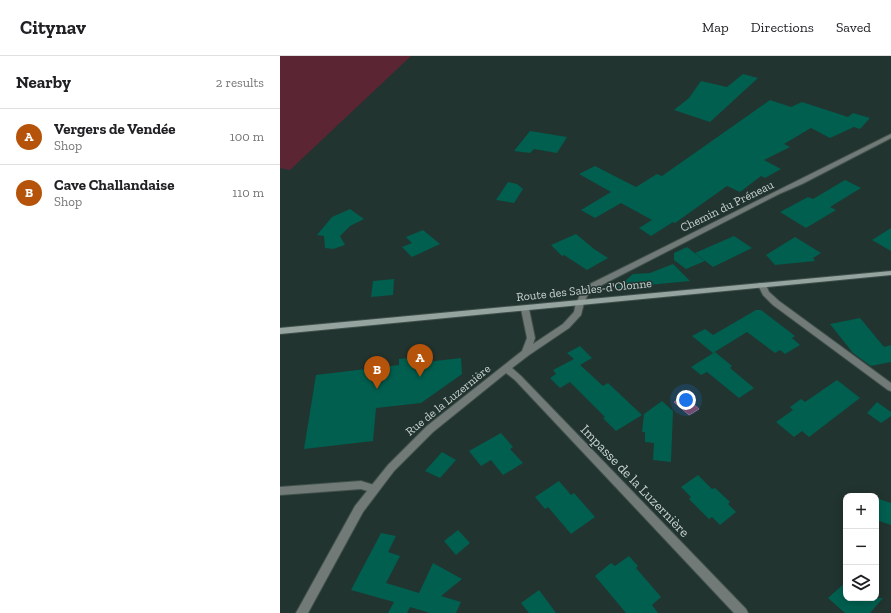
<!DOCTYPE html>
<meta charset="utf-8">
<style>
body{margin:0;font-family:"Zilla Slab",serif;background:#f6f6f6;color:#202124}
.controls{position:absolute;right:12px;bottom:12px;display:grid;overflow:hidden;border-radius:8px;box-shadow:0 2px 10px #0003}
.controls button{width:36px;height:36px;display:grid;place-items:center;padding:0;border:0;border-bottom:1px solid #e0e0e0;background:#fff;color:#202124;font:20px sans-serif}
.you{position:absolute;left:406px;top:344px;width:14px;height:14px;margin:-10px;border:3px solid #fff;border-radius:50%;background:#1a73e8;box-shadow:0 0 0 6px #1a73e833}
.badge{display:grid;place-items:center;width:26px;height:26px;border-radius:50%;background:#b45309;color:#fff;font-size:13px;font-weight:700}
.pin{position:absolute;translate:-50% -33px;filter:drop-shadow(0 1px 2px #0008)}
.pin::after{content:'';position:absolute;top:21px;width:14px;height:12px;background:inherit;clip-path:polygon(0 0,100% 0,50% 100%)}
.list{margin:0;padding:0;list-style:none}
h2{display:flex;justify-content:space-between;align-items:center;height:52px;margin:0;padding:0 16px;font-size:17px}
h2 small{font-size:13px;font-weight:400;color:#757577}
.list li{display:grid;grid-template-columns:26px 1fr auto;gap:12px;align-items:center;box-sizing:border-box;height:56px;padding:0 16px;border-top:1px solid #e0e0e0}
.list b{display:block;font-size:15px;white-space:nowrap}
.list p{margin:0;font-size:13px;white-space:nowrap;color:#757577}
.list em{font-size:13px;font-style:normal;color:#757577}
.icon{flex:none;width:22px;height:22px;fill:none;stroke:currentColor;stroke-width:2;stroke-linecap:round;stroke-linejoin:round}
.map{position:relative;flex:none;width:611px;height:557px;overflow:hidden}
header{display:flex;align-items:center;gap:24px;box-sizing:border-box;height:56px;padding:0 20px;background:#fff;border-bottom:1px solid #e0e0e0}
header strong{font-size:19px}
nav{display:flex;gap:22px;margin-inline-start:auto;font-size:14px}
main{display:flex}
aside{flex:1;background:#fff}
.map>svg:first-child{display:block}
.green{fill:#5b2534}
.water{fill:#8b4154;stroke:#9e6d7a}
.building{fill:#005f4f}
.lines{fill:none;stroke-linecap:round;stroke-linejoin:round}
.lane-casing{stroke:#40514c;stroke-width:2}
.street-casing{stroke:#40514c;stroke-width:2}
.secondary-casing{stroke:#40514c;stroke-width:2}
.lane{fill:#717a77;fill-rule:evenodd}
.street{fill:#717a77;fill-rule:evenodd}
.secondary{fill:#96a4a0;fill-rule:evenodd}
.labels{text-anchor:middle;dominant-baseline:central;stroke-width:3;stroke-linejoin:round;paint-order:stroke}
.street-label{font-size:12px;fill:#c9d4d1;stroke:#22342f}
.near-street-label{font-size:14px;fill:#c9d4d1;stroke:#22342f}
</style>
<header>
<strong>Citynav</strong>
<nav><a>Map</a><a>Directions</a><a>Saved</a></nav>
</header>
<main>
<aside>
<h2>Nearby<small>2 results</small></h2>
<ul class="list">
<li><span class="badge">A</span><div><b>Vergers de Vendée</b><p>Shop</p></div><em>100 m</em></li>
<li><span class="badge">B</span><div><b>Cave Challandaise</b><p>Shop</p></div><em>110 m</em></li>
</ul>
</aside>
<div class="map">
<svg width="611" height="557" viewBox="0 0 611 557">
<rect width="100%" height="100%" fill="#22342f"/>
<polygon class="green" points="0,0 131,0 10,114 0,112"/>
<polygon class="water" points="404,340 419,353 409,359 394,346"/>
<g class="building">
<polygon points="463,18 478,22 430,66 394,54 409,42 421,25 447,31"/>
<polygon points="490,44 511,51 522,46 568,61 573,57 590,62 580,73 574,71 550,82 531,72 504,88 510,91 484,104 501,113 485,122 481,120 460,136 447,130 395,167 393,166 371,180 359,172 372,164 341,147 315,162 301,154 331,136 299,118 315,110 356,131 377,118 382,120"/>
<polygon points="250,75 287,81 277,97 254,93 250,97 234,95"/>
<polygon points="565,124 581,132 550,151 556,154 526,172 500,156 528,141 533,143"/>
<polygon points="228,126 237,128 243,133 234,147 216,144"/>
<polygon points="70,153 84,163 70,170 60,180 65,189 53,193 45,192 44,180 37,179 52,161"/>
<polygon points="611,172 611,195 592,184"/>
<polygon points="143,174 160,188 132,201 122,191 132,187 126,181"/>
<polygon points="296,178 314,193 328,202 307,214 284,199 282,200 271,189"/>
<polygon points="454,180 472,192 433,211 415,197"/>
<polygon points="515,181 541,197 533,202 535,205 495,209 486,199"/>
<polygon points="407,191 425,205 406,213 394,204 394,197"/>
<polygon points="393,208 410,225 337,232 353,218 370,217"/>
<polygon points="114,223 113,239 91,241 93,225"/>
<polygon points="476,254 481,254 515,280 512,282 520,289 505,298 500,294 495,297 467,276 433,297 412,280 425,273 433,279"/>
<polygon points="580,262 604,291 611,289 611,306 591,310 573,297 550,268"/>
<polygon points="300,290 312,302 300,309 298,307 323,330 328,327 362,359 336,375 323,362 325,361 290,326 280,332 270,322 276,318 273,314 294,303 287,297"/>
<polygon points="435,296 452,310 450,312 474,332 459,342 427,316 421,319 411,311"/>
<polygon points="146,300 146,306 181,302 182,318 141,347 96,352 93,385 24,393 36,319 119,309 119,303"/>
<polygon points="557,324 580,342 529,381 522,375 514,381 496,366 513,354 510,351 521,343 525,346"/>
<polygon points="382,345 393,355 391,406 373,404 374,387 365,386 365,376 362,376 364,358"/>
<polygon points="597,346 611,356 611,360 601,367 587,357"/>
<polygon points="221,377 233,391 230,393 243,407 223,419 211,404 201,410 189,395"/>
<polygon points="162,396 176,404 160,422 145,415"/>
<polygon points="418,419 432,433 435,432 450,446 448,448 456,456 440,469 432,461 429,463 409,443 411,441 401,431"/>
<polygon points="279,425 291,439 294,437 315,461 291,478 268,451 265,453 255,441"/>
<polygon points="596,442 611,447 611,469 596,464"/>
<polygon points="178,474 190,487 176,499 164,485"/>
<polygon points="101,477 116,480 108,496 120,500 106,527 139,537 153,507 182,523 161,540 181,546 176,557 150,557 130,551 127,557 108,557 114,546 71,534"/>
<polygon points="349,500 358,510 356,512 381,541 372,549 378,557 346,557 315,520 331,507 335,510"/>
<polygon points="566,526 566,542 603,542 590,557 565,557 548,542"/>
<polygon points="259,534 276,557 249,557 241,547"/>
</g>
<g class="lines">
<defs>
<polygon id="lane" points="81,425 97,430 99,433 97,436 94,437 81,433 0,439 0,431"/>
<g id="street">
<polygon points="611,78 611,82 522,128 499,138 314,233 308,238 304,247 301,259 289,272 249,299 232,312 241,320 466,553 468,557 454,557 235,324 226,317 153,376 114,415 83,456 28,557 16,557 75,450 108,409 147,370 242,295 247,282 241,253 242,251 248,251 249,253 255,282 253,288 283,268 294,256 296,247 301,237 308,229"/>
<polygon points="479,227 485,227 489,236 499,245 611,327 611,335 608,334 493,249 483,239 478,229"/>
</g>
<polygon id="secondary" points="611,215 611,219 0,278 0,272"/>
</defs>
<use href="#lane" class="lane-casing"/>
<use href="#street" class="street-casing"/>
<use href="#secondary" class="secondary-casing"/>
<use href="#lane" class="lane"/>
<use href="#street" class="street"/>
<use href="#secondary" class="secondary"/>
</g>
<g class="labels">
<g class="street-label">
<text transform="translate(447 150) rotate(-26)">Chemin du Préneau</text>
<text transform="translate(304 234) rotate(-6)">Route des Sables-d'Olonne</text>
<text transform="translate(168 344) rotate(-39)">Rue de la Luzernière</text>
</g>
<g class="near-street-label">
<text transform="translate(355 425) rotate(46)">Impasse de la Luzernière</text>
</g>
</g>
</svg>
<div class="controls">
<button>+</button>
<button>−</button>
<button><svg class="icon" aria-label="layers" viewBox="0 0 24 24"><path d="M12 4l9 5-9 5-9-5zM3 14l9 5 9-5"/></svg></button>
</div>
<div class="you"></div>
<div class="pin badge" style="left:140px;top:321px">A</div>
<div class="pin badge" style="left:97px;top:333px">B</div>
</div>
</main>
